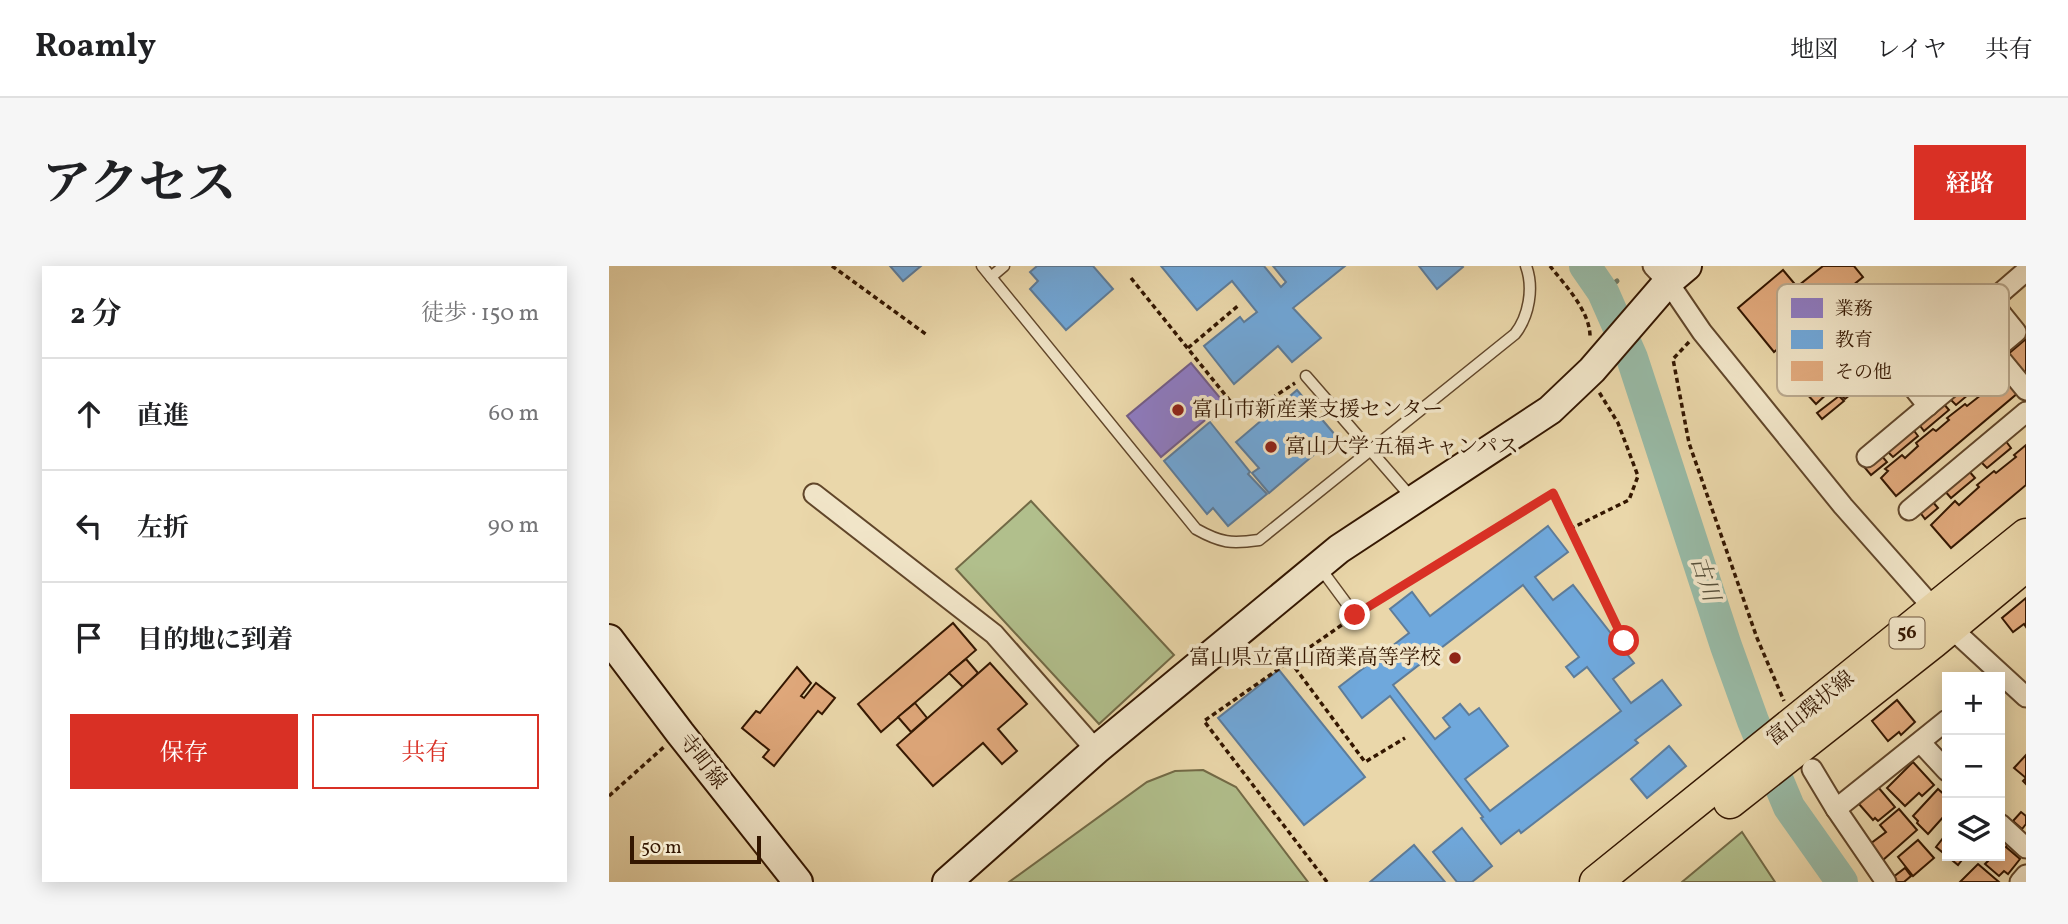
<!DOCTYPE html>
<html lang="ja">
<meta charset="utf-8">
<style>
body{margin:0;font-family:Vollkorn,"Noto Serif JP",serif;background:#f6f6f6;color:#202124}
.controls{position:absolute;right:21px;bottom:21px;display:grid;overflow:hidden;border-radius:0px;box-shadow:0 4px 18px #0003}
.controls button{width:63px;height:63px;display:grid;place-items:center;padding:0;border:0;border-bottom:2px solid #e0e0e0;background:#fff;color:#202124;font:35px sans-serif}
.scale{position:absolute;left:21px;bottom:18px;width:131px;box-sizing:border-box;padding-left:7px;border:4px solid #331600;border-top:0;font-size:19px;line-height:24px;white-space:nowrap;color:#331600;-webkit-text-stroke:5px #f1e5c8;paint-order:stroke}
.stop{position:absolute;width:21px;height:21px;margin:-16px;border:5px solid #d93025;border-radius:50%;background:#fff}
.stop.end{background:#d93025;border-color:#fff;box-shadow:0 2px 7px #0008}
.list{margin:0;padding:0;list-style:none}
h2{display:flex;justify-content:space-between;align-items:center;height:91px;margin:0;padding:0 28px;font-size:30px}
h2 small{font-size:23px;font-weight:400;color:#757577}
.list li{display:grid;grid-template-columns:46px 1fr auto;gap:21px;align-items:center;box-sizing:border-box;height:112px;padding:0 28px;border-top:2px solid #e0e0e0}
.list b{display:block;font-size:26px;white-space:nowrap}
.list em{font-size:23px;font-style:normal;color:#757577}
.actions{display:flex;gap:14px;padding:21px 28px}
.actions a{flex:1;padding:16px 0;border:2px solid #d93025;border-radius:0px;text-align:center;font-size:24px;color:#d93025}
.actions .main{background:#d93025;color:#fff}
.icon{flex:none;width:38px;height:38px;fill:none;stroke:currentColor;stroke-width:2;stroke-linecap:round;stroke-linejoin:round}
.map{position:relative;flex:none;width:1417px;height:616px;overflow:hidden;border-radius:0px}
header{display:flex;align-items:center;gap:42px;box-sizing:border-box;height:98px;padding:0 35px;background:#fff;border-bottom:2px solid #e0e0e0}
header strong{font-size:33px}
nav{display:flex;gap:38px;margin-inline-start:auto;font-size:24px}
.intro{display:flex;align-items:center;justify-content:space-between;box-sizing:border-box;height:168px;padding:0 42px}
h1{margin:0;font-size:49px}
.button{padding:18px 32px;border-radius:0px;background:#d93025;color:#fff;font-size:24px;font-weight:700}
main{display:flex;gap:42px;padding:0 42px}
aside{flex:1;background:#fff;border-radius:0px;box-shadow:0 4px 18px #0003}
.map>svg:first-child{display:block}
.green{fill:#b1bf8c;stroke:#726a46;stroke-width:2}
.offices{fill:#8e7cc3;stroke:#735d88;stroke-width:2}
.schools{fill:#6fa8dc;stroke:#5d7c9a;stroke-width:2;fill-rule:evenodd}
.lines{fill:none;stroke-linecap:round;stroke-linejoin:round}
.stream{stroke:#707864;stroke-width:5}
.river{stroke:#98baa6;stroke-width:32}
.building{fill:#e1a97c;stroke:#331600;stroke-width:2}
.lane-casing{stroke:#61462a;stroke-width:13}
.street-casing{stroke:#61462a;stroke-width:23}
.secondary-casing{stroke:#331600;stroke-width:32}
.primary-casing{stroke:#331600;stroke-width:35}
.path{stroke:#331600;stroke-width:3.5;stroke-dasharray:5 3.5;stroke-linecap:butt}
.lane{stroke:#f1e5c8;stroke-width:10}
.street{stroke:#f1e5c8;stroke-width:19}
.secondary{stroke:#f1e5c8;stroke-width:28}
.primary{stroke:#ead7aa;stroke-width:32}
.route{stroke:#d93025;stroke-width:9}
.poi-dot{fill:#8f2418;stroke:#f1e5c8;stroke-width:2.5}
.labels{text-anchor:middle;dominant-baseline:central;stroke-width:7;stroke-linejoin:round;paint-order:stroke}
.shield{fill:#f1e5c8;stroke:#6c543c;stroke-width:2}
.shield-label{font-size:19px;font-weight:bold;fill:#331600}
.poi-label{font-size:21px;fill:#331600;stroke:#f1e5c8;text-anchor:start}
.street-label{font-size:21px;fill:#331600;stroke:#f1e5c8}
.water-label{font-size:23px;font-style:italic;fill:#564f3a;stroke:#f1e5c8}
.key{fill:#f1e5c8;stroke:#b8a78c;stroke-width:2}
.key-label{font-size:19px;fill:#331600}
</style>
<header>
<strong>Roamly</strong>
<nav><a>地図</a><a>レイヤ</a><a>共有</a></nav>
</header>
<div class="intro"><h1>アクセス</h1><a class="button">経路</a></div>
<main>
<aside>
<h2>2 分<small>徒歩 · 150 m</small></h2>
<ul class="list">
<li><svg class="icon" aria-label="ahead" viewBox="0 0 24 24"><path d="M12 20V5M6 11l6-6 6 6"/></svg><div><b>直進</b></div><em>60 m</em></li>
<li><svg class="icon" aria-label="left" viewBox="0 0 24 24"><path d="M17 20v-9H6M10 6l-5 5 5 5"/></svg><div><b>左折</b></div><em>90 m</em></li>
<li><svg class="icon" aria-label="arrive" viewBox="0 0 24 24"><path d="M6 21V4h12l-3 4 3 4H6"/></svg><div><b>目的地に到着</b></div></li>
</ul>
<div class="actions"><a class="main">保存</a><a>共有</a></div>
</aside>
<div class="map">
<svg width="1417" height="616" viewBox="0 0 1417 616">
<rect width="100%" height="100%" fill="#ead7aa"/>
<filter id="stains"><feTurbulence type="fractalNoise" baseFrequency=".00286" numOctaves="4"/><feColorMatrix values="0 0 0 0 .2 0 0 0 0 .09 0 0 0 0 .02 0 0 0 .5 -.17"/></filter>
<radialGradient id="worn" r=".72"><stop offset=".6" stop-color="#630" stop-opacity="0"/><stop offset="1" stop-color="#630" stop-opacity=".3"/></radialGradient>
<g class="green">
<polygon points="422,235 565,389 490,458 347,303"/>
<polygon points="594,504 627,521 699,616 400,616 538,516 566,505"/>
<polygon points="1133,566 1166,616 1073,616"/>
</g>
<polygon class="offices" points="582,97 611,132 614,130 621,138 603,153 601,150 552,191 518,150"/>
<g class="schools">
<polygon points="281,0 312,0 294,15"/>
<polygon points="428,0 484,0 504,23 457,64 421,23 429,15 421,6"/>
<polygon points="552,0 655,0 672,21 677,16 664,0 736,0 684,42 712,72 683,96 669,80 625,118 595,80 631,51 635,56 648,46 623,15 588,44"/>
<polygon points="810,0 853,0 854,1 828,23"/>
<polygon points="688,124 727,170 660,227 643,207 650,202 627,176"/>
<polygon points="601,156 641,206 639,208 658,228 619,260 604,242 598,248 555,195"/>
<path d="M939,260L959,286L926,311L944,334L964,319L1025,397L1004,413L1022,437L1053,414L1072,439L1026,474L1029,477L912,567L910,564L892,578L872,552L874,551L781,430L753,452L730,421L800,367L781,343L803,326L821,350ZM914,319L970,391L957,401L965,411L978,401L1012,445L881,545L856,513L899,480L870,442L860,449L851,438L834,452L841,461L826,473L784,419Z"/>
<polygon points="670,404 756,511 695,559 609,452"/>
<polygon points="1060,480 1077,500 1038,532 1022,513"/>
<polygon points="853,562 883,600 863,616 848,616 824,586"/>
<polygon points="805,579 836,616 761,616"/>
</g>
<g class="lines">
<polyline class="stream" points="994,26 1008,15"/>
<polyline class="river" points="976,0 994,26 1023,92 1117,380 1144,455 1180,541 1233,616"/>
</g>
<g class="building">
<polygon points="1214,0 1245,0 1254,11 1211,46 1189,20"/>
<polygon points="1174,4 1211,48 1165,86 1129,42"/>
<polygon points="1251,62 1271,85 1256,98 1253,95 1207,138 1186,115 1192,110 1188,105 1196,99 1193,95 1206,85 1210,90 1221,81 1217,76 1230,65 1233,69 1240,63 1244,68"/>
<polygon points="1417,73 1417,112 1398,89"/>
<polygon points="1396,109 1410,126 1287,230 1272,212 1279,205 1276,203 1293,189 1296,192 1309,180 1307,177 1324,163 1327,165 1340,154 1338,152 1356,138 1358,140 1372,129 1369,126 1386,113 1389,115"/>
<polygon points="1253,110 1258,115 1236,133 1231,128"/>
<polygon points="1365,111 1372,118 1347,139 1340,132"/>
<polygon points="1230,130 1235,135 1213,153 1208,147"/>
<polygon points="1334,137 1340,144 1315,165 1309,157"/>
<polygon points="1303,162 1309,170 1284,191 1277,184"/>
<polygon points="1396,174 1402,182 1378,202 1371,195"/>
<polygon points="1417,179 1417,219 1342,282 1322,259 1346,235 1350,239 1370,221 1368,219 1385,205 1387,207 1407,191 1405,189"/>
<polygon points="1272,189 1278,196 1262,209 1256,202"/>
<polygon points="1359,204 1366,212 1342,232 1335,224"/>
<polygon points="1323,235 1329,242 1316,253 1310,245"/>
<polygon points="1417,332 1417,361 1415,358 1404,366 1393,352"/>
<polygon points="344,357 367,384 272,466 249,438"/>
<polygon points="357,393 369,407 354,421 340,407"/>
<polygon points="381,397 418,438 389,463 408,485 393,498 374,477 324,520 288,479"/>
<polygon points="188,401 202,417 192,430 195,432 207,417 226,432 213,448 209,445 165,500 154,491 160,484 133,462 147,445 151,447"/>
<polygon points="1288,434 1306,456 1292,469 1290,466 1279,475 1263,455"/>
<polygon points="306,437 318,452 302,466 289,451"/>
<polygon points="1417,489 1417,518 1414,515 1417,512 1405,502"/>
<polygon points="1304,496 1325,519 1313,530 1310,527 1296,540 1278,522"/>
<polygon points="1269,521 1286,541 1269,555 1266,552 1264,554 1250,538"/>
<polygon points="1329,523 1338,531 1338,551 1336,549 1319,568 1308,557 1309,555 1304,550"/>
<polygon points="1290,543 1308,564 1274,594 1261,578 1277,566 1271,559"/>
<polygon points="1412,546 1417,550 1417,558 1413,563 1404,555"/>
<polygon points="1338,567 1338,590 1356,590 1349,599 1327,581"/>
<polygon points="1391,570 1399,578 1397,581 1411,593 1399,608 1395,605 1390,610 1376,598 1380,594 1375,590 1391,590"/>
<polygon points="1309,574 1325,592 1304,610 1289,591"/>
<polygon points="1369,598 1390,616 1351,616"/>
<polygon points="1296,602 1302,610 1295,616 1286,616 1283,612"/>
</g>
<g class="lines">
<defs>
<g id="lane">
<path d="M373,0L587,263C612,277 622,278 650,274L906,68C920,50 925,22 917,0"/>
<polyline points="382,11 395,0"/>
<polyline points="697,110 802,231"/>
<polyline points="712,303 746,349"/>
</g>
<g id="street">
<polyline points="1044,0 1059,16 1093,66 1234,240 1342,362 1417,431"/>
<polyline points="1365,50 1417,5"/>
<polyline points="1385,85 1417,124"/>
<polyline points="1283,95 1319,140"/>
<polyline points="1258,191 1407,66 1382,35"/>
<polyline points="205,228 385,368 487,484"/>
<polyline points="1300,244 1417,146"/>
<polyline points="1312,477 1338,505"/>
<polyline points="1203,503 1227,543"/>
<polyline points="1391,558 1417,582"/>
<polyline points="1277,616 1227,543 1338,454"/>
<polyline points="1411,616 1417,609"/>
</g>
<g id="secondary">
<polyline points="0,373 71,467 189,616"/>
<polyline points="338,616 487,484 730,283 941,144 983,104 1059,16 1078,0"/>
</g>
<g id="primary">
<polyline points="1121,536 1324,376 1417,299"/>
<polyline points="987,616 1417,269"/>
</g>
</defs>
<use href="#lane" class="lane-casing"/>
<use href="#street" class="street-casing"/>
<use href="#secondary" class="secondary-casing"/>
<use href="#primary" class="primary-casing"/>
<g class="path">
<polyline points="223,0 318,69"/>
<path d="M941,0C956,19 982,46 981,72"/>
<polyline points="522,12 634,151 686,117"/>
<polyline points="1080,76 1064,93 1080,177 1148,372 1175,435"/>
<polyline points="579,82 630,39"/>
<polyline points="961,263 1020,234 1029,210 1009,157 990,126"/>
<polyline points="755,344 944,227 1015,375"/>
<polyline points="681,395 756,496 796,472"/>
<polyline points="0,530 56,480"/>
<polyline points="718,616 595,455 737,356"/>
</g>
<use href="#lane" class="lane"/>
<use href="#street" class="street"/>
<use href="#secondary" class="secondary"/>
<use href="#primary" class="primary"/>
</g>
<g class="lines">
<polyline class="route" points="746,349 944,227 1015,375"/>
</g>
<g class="poi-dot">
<circle cx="569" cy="144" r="7"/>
<circle cx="662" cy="181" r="7"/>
<circle cx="846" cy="392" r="7"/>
</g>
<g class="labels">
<rect class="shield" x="1280.5" y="351.5" width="35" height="31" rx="5"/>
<g class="shield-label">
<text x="1298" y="367">56</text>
</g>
<g class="poi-label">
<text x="583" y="144">富山市新産業支援センター</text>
<text x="676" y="181">富山大学 五福キャンパス</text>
<text x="832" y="392" text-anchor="end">富山県立富山商業高等学校</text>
</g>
<g class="street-label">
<text transform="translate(1202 443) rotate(-39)">富山環状線</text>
<text transform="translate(93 496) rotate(52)">寺町線</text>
</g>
<g class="water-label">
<text transform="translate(1095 313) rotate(72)">古川</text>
</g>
</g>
<rect x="1168" y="18" width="232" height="112" rx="10" class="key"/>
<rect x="1182" y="32" width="32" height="20" fill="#8e7cc3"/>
<rect x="1182" y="64" width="32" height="19" fill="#6fa8dc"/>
<rect x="1182" y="95" width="32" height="20" fill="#e1a97c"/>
<g class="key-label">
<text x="1226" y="49">業務</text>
<text x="1226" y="80">教育</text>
<text x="1226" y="112">その他</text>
</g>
<rect width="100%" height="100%" filter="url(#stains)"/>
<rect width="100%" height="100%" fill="url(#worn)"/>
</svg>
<div class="controls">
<button>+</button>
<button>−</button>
<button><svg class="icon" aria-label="layers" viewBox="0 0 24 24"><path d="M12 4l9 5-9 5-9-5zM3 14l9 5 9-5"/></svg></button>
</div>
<div class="scale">50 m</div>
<div class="stop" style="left:1015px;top:375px"></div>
<div class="stop end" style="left:746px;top:349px"></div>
</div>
</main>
